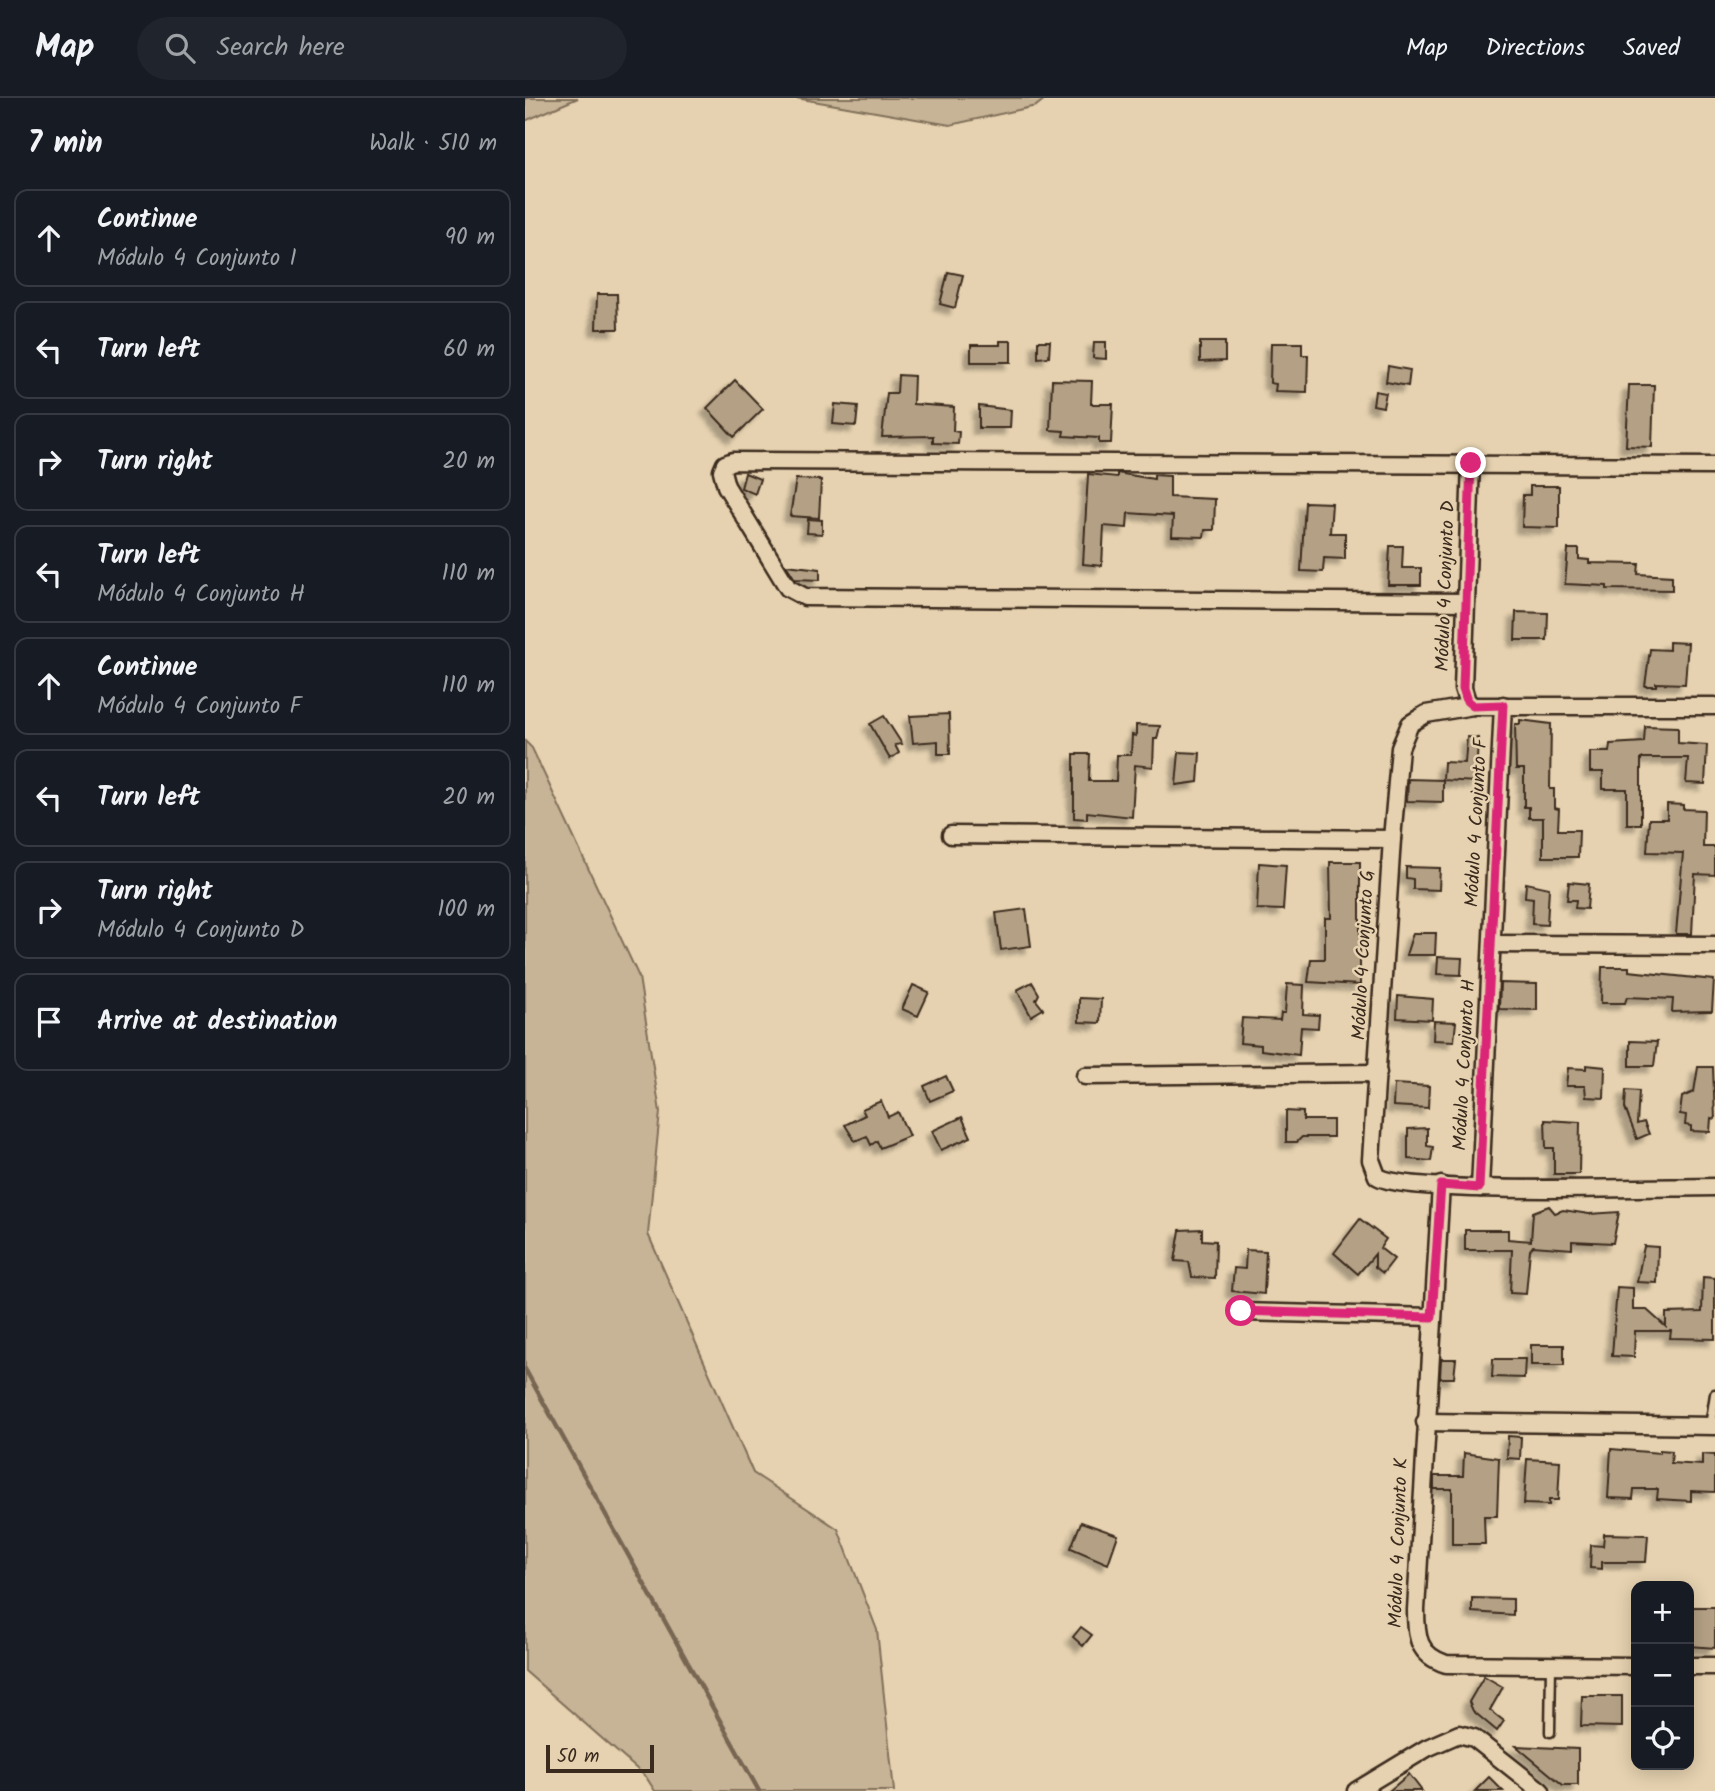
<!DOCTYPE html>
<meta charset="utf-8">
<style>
body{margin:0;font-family:Kalam,sans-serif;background:#20242c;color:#f1f3f6}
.controls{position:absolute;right:21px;bottom:21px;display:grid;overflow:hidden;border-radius:14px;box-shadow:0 4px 18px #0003}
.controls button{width:63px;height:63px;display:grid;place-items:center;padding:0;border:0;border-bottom:2px solid #363941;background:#171b24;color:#f1f3f6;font:35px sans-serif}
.scale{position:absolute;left:21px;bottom:18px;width:108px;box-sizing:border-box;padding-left:7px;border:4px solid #3b2a1e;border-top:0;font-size:19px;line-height:24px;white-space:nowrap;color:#3b2a1e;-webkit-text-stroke:5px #e6d2b0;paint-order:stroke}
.stop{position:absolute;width:21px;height:21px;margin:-16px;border:5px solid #db2777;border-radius:50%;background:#fff}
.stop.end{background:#db2777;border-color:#fff;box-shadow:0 2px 7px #0008}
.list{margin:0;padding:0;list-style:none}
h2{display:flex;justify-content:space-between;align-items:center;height:91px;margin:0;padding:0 28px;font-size:30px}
h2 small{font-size:23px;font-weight:400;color:#9ea1a6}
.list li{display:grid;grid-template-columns:46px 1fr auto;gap:21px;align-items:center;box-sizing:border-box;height:98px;margin:0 14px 14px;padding:0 14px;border:2px solid #363941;border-radius:14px}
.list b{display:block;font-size:26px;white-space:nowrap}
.list p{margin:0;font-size:23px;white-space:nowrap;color:#9ea1a6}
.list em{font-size:23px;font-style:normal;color:#9ea1a6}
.icon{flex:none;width:38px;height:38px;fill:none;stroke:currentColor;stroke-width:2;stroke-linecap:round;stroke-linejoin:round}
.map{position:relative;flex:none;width:1190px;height:1693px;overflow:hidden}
header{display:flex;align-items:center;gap:42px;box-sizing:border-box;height:98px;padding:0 35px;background:#171b24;border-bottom:2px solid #363941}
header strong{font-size:33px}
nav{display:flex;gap:38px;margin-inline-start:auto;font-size:24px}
.search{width:490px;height:63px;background:#20242c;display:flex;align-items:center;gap:18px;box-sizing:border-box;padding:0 24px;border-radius:38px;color:#9ea1a6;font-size:26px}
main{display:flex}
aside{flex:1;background:#171b24}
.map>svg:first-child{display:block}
.green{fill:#c7b496;stroke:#816f5a;stroke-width:2}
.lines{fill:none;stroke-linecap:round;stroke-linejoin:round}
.stream{stroke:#786652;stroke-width:4.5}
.building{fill:#b4a185;stroke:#3b2a1e;stroke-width:2;filter:url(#shadow)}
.service-casing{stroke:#3b2a1e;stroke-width:13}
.minor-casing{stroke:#3b2a1e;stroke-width:21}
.service{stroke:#e6d2b0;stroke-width:8}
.minor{stroke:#e6d2b0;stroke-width:16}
.route{stroke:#db2777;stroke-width:9}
.labels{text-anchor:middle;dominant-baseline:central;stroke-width:5;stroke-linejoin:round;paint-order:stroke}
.street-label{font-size:19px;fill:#3b2a1e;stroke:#e6d2b0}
</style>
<header>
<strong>Map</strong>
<div class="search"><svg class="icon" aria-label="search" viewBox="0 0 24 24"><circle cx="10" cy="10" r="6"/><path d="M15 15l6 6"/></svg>Search here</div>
<nav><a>Map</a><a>Directions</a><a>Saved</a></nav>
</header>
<main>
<aside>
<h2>7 min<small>Walk · 510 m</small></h2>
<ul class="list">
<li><svg class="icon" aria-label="ahead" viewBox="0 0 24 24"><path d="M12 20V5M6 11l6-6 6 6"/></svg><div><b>Continue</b><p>Módulo 4 Conjunto I</p></div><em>90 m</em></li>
<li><svg class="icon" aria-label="left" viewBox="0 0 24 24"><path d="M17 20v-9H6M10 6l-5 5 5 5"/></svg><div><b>Turn left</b></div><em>60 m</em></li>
<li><svg class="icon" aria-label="right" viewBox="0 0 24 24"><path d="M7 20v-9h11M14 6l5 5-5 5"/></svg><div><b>Turn right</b></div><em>20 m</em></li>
<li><svg class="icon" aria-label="left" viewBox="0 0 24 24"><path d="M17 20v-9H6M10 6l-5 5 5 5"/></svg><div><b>Turn left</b><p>Módulo 4 Conjunto H</p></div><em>110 m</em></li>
<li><svg class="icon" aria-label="ahead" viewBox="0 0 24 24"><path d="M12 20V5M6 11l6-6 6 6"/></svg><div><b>Continue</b><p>Módulo 4 Conjunto F</p></div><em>110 m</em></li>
<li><svg class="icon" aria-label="left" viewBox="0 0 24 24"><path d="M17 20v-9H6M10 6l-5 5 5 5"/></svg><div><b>Turn left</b></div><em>20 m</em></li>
<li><svg class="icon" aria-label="right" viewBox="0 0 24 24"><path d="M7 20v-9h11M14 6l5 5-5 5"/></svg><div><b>Turn right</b><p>Módulo 4 Conjunto D</p></div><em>100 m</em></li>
<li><svg class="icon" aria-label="arrive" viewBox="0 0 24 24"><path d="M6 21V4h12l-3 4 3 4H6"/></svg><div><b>Arrive at destination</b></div></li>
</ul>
</aside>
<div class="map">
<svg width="1190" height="1693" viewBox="0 0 1190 1693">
<defs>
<filter id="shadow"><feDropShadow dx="-6" dy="6" stdDeviation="2" flood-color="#0004"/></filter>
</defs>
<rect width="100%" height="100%" fill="#e6d2b0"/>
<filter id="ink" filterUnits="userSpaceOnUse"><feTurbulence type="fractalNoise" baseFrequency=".0143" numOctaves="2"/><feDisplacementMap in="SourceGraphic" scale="14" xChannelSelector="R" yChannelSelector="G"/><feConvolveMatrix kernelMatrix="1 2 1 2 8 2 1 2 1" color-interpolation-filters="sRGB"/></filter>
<g filter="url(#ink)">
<g class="green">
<polygon points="0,0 53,0 0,23"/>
<polygon points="271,0 521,0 511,8 425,27"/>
<polygon points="0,643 7,650 114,879 135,1014 123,1136 228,1375 313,1431 352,1532 369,1693 130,1693 121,1679 0,1573"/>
</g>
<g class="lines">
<polyline class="stream" points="0,1271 234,1693"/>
</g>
<g class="building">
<polygon points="423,174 438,177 430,210 415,206"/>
<polygon points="72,196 92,196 93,231 71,231"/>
<polygon points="475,243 486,243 486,264 446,264 446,247 475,247"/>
<polygon points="513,243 525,243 524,259 513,260"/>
<polygon points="569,244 581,244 581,261 568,260"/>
<polygon points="675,244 700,244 700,263 675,264"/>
<polygon points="746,245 777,245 777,257 783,257 782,294 750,293 751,286 745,285"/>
<polygon points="863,268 885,272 883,288 861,284"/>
<polygon points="373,277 389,278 388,306 429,309 428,333 434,334 433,346 408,345 408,338 357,339 362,295 372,295"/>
<polygon points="210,282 238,311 209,339 182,310"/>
<polygon points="527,282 567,283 566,306 588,306 586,345 574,345 574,340 538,338 539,333 525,332"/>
<polygon points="1104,287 1129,287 1127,349 1101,348"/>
<polygon points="850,293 861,295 858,309 848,307"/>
<polygon points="310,306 333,308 331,328 308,326"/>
<polygon points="454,308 486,312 485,330 454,330"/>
<polygon points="220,375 235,381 230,396 216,390"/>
<polygon points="592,375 629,381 629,377 645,378 645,399 690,401 689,432 680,432 679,439 647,438 648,418 603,415 602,430 579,428 577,468 558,466 563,376 592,379"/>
<polygon points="271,381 296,382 294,420 265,418"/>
<polygon points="1005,388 1034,388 1034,430 997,429 998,397 1005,397"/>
<polygon points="780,404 807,405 805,435 820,435 820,461 799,460 798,474 776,473"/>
<polygon points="283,421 297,422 297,436 282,435"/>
<polygon points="865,448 878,448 877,470 896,470 896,487 863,487"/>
<polygon points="1043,451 1054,451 1054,461 1064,462 1064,465 1114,466 1113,476 1147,478 1147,492 1082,491 1082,488 1040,486"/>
<polygon points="261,467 295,471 295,482 270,481"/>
<polygon points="991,514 1023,515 1022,542 990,542"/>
<polygon points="1144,544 1163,545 1160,586 1131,585 1131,588 1120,588 1125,551 1144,552"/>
<polygon points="424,616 425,656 413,656 413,643 388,645 385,618"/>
<polygon points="359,618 377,646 370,647 374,655 365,661 345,626"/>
<polygon points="995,622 1026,626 1025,691 1029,691 1029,710 1034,711 1033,732 1054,732 1053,759 1018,759 1018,720 1004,720 1004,709 999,709 999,671 991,671 990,626 995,626"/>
<polygon points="611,627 635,628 632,641 629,641 628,669 610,667 607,719 562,714 562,721 549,720 549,656 565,656 564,683 591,683 592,657 606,657 607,637 611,638"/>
<polygon points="1120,628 1153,629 1153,645 1182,647 1180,686 1161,685 1163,660 1116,660 1116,726 1102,726 1102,691 1078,691 1078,674 1065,674 1065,654 1084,654 1085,646 1119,644"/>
<polygon points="942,639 953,640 951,684 918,682 918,704 882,703 883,681 918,682 919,664 940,665"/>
<polygon points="654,654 675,655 673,684 651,687"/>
<polygon points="1142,706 1158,707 1158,711 1179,712 1178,749 1190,749 1190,777 1170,776 1167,836 1151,836 1158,755 1122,754 1124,721 1142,721"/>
<polygon points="805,764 835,764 835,887 783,884 786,861 800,861 800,820 806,820"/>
<polygon points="734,765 761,767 758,812 732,811"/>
<polygon points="881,769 915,770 914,792 888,791 888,781 881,780"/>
<polygon points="1044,784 1064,786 1062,811 1050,810 1051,802 1042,802"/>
<polygon points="1001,785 1024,790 1022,827 1007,826 1008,800 1000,799"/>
<polygon points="501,811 506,848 476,852 471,815"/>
<polygon points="888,835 911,835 910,857 881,857"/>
<polygon points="913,859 937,860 936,877 912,876"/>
<polygon points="1077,869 1104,869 1104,873 1189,882 1187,913 1147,914 1148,901 1102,899 1100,905 1076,905"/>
<polygon points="507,884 514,896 511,902 518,911 506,918 492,892"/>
<polygon points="975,885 1012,886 1012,912 974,911"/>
<polygon points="762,886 779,887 778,916 794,917 793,930 776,929 774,957 736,952 736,947 715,945 717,920 755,922 756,915 760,915"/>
<polygon points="388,887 404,894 393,918 377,911"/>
<polygon points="873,898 908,901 907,922 872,920"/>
<polygon points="554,900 576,901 575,925 554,924"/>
<polygon points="909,923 931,924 929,943 908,942"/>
<polygon points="1105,943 1132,944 1129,968 1105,968"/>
<polygon points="1061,967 1080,969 1079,1000 1061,999 1060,988 1041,988 1043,970 1061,971"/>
<polygon points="1173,969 1188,969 1190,1021 1186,1020 1185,1034 1166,1033 1166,1028 1160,1027 1161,1017 1155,1016 1157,999 1169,994"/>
<polygon points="421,978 428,993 405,1003 399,988"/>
<polygon points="869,986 904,988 903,1010 868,1008"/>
<polygon points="1101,992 1114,993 1112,1026 1119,1024 1124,1036 1112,1041 1100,1010"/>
<polygon points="356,1003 363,1019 373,1014 384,1038 355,1050 352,1043 346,1047 342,1038 330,1043 320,1027 340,1017 337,1011"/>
<polygon points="761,1013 778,1014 778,1022 808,1022 808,1039 777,1039 772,1044 761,1044"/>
<polygon points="437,1019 446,1039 416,1052 407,1033"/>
<polygon points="1020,1022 1055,1024 1054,1076 1029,1076 1029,1050 1021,1050"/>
<polygon points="902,1030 902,1048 908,1049 906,1063 883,1061 883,1031"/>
<polygon points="1024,1108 1030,1115 1038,1112 1064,1116 1094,1114 1088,1145 1047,1143 1047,1151 1008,1148 1005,1152 1001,1196 985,1195 987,1152 940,1152 940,1132 983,1132 983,1141 1006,1143 1008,1114"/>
<polygon points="835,1121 861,1141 855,1150 869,1161 858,1175 850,1169 850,1156 833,1176 809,1155"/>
<polygon points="677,1131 677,1142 691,1143 690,1180 667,1179 664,1164 650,1163 655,1132"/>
<polygon points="1119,1148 1133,1149 1132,1185 1112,1184"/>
<polygon points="721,1152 741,1153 739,1196 707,1193 709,1170 720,1171"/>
<polygon points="1178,1179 1190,1180 1190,1241 1145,1240 1146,1233 1110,1233 1109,1259 1087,1258 1092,1189 1108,1190 1108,1212 1122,1212 1141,1229 1141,1215 1177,1214"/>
<rect x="1006" y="1247" width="33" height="20"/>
<polygon points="916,1261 931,1261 929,1280 915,1280"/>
<polygon points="968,1261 1000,1261 999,1280 967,1279"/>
<polygon points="983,1338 996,1339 995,1361 982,1360"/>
<polygon points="1086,1351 1135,1355 1135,1352 1147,1353 1146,1365 1177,1367 1177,1356 1190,1357 1190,1394 1166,1393 1166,1403 1132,1401 1133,1391 1109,1391 1108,1401 1083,1400"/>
<polygon points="939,1355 974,1360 972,1418 959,1418 960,1446 927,1446 927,1391 909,1391 909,1378 938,1378"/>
<polygon points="1002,1361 1035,1363 1033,1402 1024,1402 1024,1407 999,1406"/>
<polygon points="556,1424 593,1437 583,1466 546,1450"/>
<polygon points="1079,1436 1123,1437 1121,1464 1077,1464 1077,1471 1065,1470 1066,1447 1078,1448"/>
<polygon points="947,1500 988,1501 988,1517 947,1514"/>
<polygon points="1164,1509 1190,1509 1190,1550 1164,1548"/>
<polygon points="556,1529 567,1537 558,1548 548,1539"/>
<polygon points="959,1578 978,1589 965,1612 979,1623 972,1633 948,1613 944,1604"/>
<polygon points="1057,1598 1097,1598 1097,1629 1056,1628"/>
<polygon points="991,1648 1053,1651 1053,1687 1038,1687"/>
<polygon points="884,1676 897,1693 864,1693"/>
<polygon points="964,1679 978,1693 950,1693"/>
</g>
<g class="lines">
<defs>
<g id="service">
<polyline points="1185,1328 1190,1296"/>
<polyline points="1025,1634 1026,1567"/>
</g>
<g id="minor">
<polyline points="946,365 938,590 942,603 948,608"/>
<polyline points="941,504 280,499 263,490 201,388 197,373 200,366 208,363 1190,368"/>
<path d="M1190,608H948L901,616L885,626L875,650L867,741L846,1062L852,1078C880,1098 1139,1089 1190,1089"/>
<polyline points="426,737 867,741"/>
<polyline points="967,846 1190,847"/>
<polyline points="560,978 853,975"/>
<path d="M916,1087L891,1512C891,1539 893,1557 921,1566L1111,1568"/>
<polyline points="955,1090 978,607"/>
<polyline points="716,1214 907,1219"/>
<polyline points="900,1324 1190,1328"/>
<polyline points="1164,1568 1190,1568"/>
<polyline points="831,1693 902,1650 934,1636 949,1640 1016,1693"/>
</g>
</defs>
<use href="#service" class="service-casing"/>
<use href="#minor" class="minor-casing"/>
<use href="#service" class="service"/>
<use href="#minor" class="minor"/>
</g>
</g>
<g class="lines" filter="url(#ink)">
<polyline class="route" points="716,1213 907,1219 916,1087 954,1090 978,607 948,608 942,603 938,590 946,365"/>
</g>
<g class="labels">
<g class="street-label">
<text transform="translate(921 488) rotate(-88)">Módulo 4 Conjunto D</text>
<text transform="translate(952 725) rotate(-87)">Módulo 4 Conjunto F</text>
<text transform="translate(839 857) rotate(-87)">Módulo 4 Conjunto G</text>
<text transform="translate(940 967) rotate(-87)">Módulo 4 Conjunto H</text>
<text transform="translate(874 1445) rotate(-88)">Módulo 4 Conjunto K</text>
</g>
</g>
</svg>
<div class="controls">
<button>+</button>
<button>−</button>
<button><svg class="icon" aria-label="locate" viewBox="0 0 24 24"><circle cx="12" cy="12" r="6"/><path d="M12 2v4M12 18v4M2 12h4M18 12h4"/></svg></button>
</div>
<div class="scale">50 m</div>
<div class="stop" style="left:716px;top:1213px"></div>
<div class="stop end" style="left:946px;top:365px"></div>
</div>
</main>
